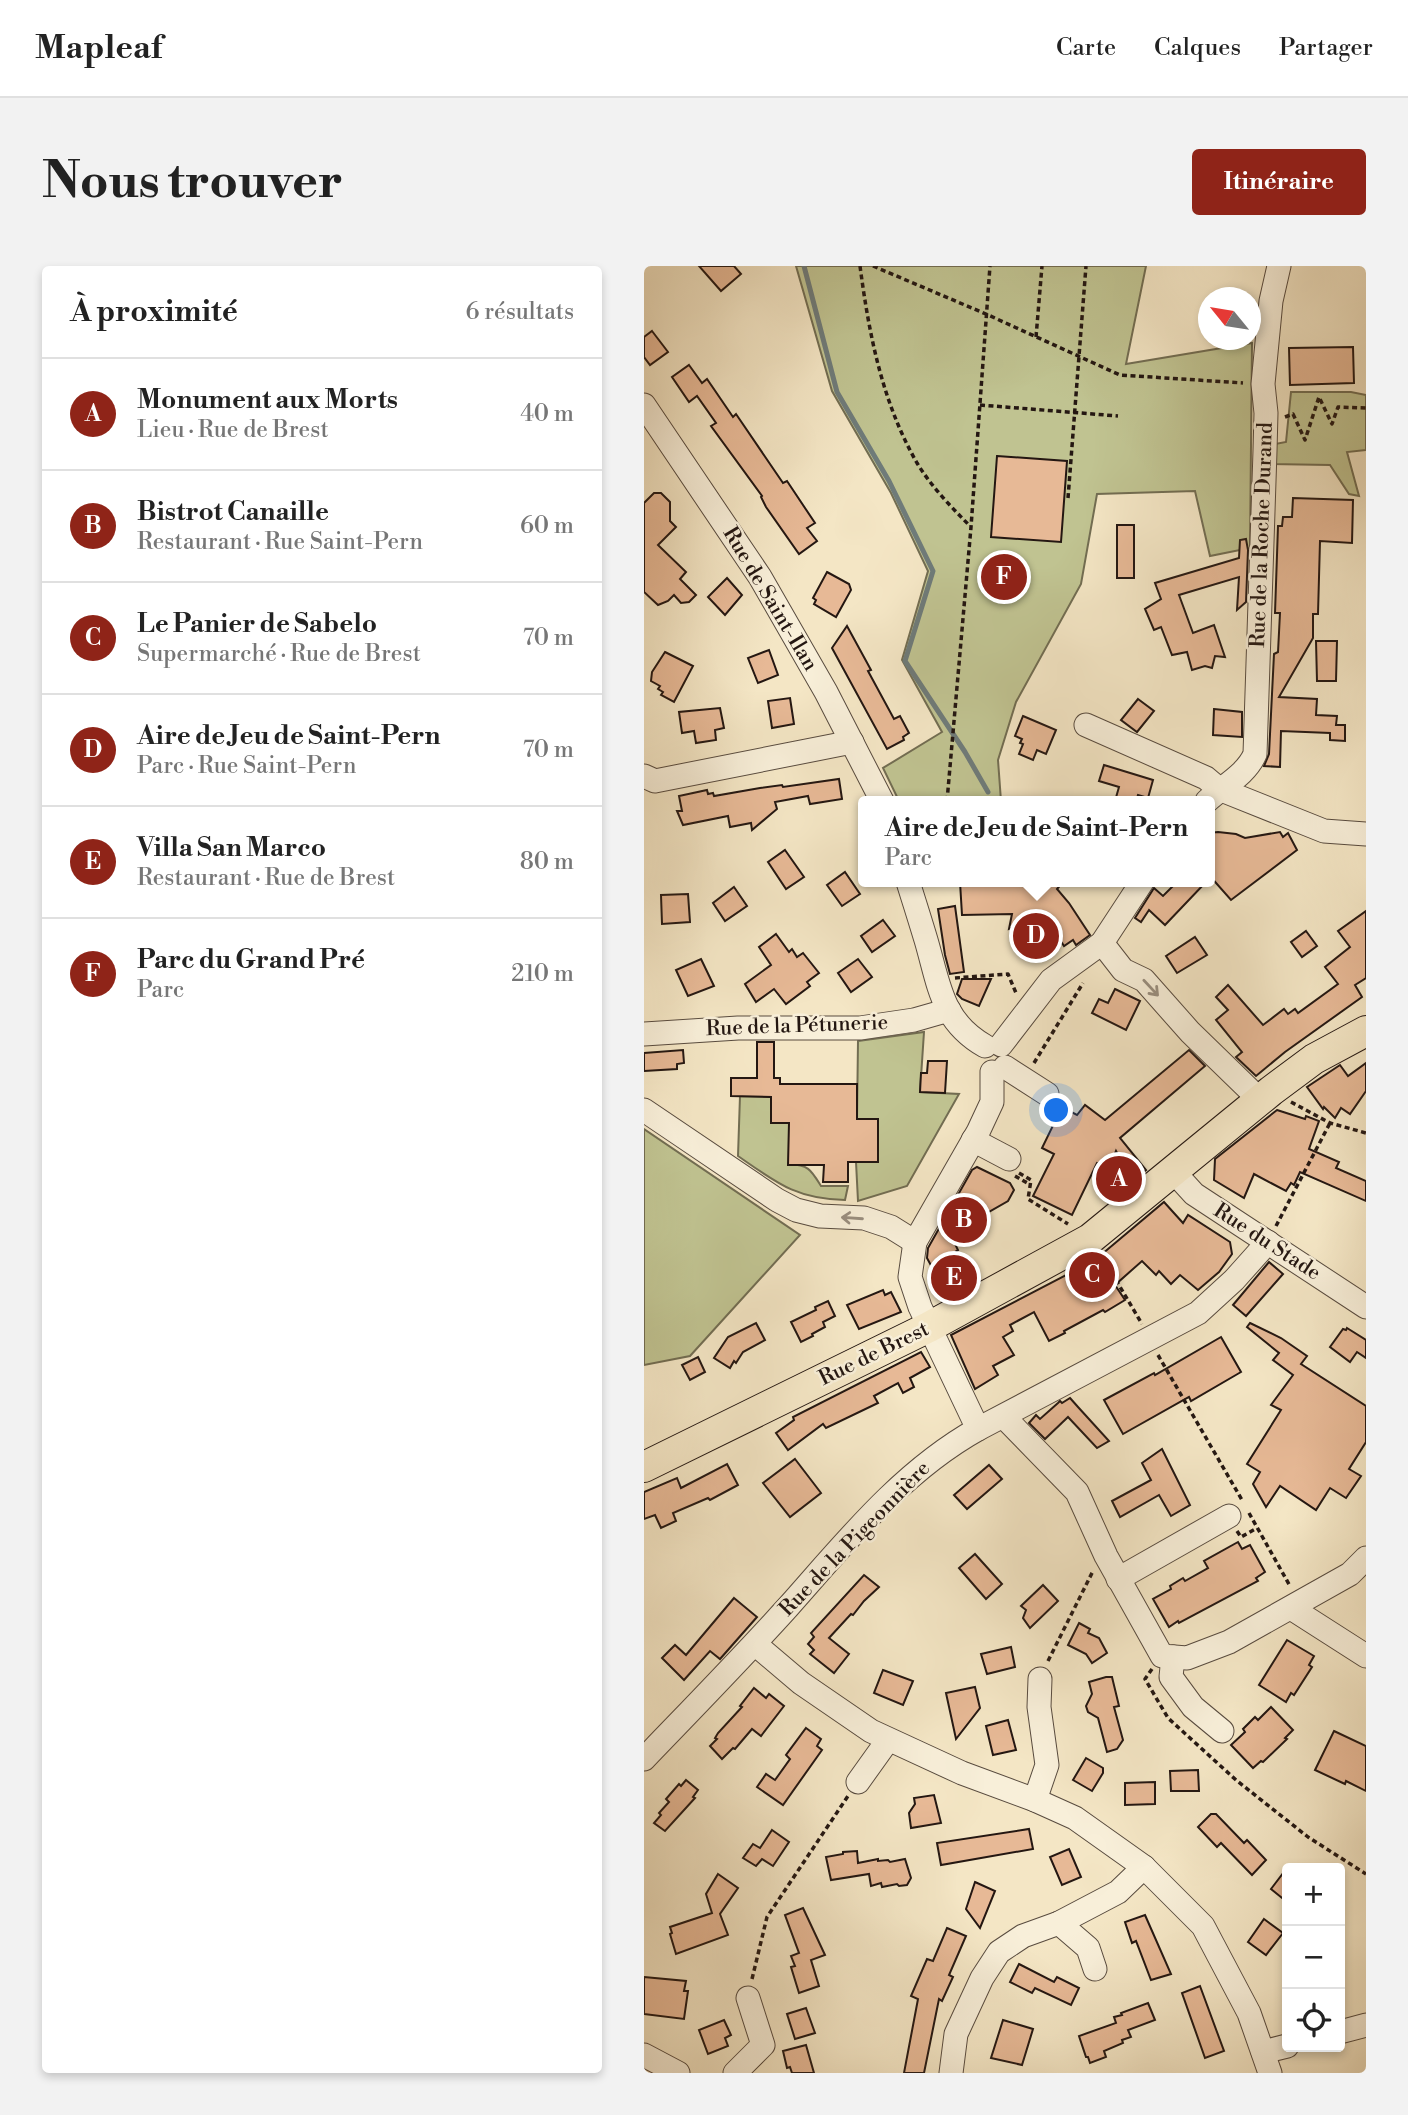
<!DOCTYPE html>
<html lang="fr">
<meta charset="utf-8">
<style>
body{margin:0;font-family:"Libre Bodoni",serif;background:#f2f2f2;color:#222}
.controls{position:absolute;right:21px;bottom:21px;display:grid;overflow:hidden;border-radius:7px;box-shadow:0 4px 10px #0003}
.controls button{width:63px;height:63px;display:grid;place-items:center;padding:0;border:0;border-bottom:2px solid #e0e0e0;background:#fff;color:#222;font:35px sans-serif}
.compass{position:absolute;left:554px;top:21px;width:63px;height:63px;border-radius:50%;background:#fff;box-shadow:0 4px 10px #0003;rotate:300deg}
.you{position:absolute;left:413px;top:845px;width:24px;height:24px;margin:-18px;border:5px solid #fff;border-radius:50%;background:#1a73e8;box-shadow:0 0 0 10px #1a73e833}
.badge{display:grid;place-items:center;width:46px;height:46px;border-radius:50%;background:#8f2418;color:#fff;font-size:23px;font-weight:700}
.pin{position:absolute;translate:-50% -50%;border:4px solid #fff;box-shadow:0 2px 7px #0006}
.popup{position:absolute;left:214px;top:530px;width:357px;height:91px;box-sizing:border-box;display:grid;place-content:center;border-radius:7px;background:#fff;filter:drop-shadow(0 2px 5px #0005);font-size:23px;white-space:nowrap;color:#767676}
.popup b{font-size:26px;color:#222}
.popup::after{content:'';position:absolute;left:50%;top:100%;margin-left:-14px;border:14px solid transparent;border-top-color:#fff}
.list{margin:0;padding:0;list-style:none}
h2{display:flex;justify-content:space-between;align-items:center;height:91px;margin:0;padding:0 28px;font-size:30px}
h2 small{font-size:23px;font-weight:400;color:#767676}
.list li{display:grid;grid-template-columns:46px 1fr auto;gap:21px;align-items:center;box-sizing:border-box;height:112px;padding:0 28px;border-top:2px solid #e0e0e0}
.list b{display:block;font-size:26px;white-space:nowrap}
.list p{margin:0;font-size:23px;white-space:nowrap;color:#767676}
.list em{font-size:23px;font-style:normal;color:#767676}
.icon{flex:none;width:38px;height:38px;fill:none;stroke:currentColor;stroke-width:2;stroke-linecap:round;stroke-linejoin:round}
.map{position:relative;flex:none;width:722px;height:1807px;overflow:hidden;border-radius:7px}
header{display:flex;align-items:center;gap:42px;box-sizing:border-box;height:98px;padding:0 35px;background:#fff;border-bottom:2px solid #e0e0e0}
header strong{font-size:33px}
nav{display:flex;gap:38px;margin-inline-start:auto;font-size:24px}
.intro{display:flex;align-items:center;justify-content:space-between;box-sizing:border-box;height:168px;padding:0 42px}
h1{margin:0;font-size:49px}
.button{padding:18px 32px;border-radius:7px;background:#8f2418;color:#fff;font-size:24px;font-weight:700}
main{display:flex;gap:42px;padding:0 42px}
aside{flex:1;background:#fff;border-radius:7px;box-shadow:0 4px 10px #0003}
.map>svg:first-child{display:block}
.green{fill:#c0c391;stroke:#726d52;stroke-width:2}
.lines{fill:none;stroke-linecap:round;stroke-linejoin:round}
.stream{stroke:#6f7b79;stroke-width:5}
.building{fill:#e7b996;stroke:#241712;stroke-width:2}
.minor-casing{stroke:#584b3f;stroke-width:25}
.major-casing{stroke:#241712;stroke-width:32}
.path{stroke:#241712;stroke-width:3.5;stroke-dasharray:5 3.5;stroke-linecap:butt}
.minor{stroke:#f8efd9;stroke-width:23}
.major{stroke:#f4e6c5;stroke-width:30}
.oneway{stroke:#998e7f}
.labels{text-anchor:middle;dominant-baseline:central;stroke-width:5;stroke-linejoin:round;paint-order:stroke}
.street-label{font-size:21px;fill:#241712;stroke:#f8efd9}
</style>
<header>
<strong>Mapleaf</strong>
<nav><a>Carte</a><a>Calques</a><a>Partager</a></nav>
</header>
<div class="intro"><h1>Nous trouver</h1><a class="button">Itinéraire</a></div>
<main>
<aside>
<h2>À proximité<small>6 résultats</small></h2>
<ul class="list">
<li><span class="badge">A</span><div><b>Monument aux Morts</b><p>Lieu · Rue de Brest</p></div><em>40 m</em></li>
<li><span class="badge">B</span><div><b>Bistrot Canaille</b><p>Restaurant · Rue Saint-Pern</p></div><em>60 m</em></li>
<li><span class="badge">C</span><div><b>Le Panier de Sabelo</b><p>Supermarché · Rue de Brest</p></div><em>70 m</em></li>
<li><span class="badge">D</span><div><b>Aire de Jeu de Saint-Pern</b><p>Parc · Rue Saint-Pern</p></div><em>70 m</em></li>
<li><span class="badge">E</span><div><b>Villa San Marco</b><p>Restaurant · Rue de Brest</p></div><em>80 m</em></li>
<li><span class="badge">F</span><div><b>Parc du Grand Pré</b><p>Parc</p></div><em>210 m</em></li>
</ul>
</aside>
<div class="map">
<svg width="722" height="1807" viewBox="0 0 722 1807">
<rect width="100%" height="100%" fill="#f4e6c5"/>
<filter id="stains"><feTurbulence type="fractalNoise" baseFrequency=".00286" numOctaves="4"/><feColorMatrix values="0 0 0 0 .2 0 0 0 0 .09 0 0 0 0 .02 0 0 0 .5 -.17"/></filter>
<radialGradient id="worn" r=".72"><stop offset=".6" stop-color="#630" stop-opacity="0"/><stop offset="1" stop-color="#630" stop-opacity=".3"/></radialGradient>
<g class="green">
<polygon points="152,0 502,0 482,98 608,77 606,282 566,290 551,225 453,228 437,318 372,436 354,494 357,535 255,535 239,502 298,466 258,394 284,305 247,227 188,125"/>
<polygon points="647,126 707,126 722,129 722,184 703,186 715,230 705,228 686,199 626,198 626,179 642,176"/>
<polygon points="280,766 276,826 315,828 263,920 214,935 212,896 234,896 234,854 213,853 214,775"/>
<path d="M96,830L127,831L145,857V898C165,899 167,904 177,920H204L201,934C152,933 133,917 94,890Z"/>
<polygon points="0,863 156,969 46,1090 0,1099"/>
</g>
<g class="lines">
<polyline class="stream" points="160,0 193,126 245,215 289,305 261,395 321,486 344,526"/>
</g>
<g class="building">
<polygon points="55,0 90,0 97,8 77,25"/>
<polygon points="8,65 24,86 6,99 0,91 0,71"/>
<polygon points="709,81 710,117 646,119 645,82"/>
<polygon points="45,99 58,117 63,113 89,151 92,148 139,217 143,215 171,257 163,262 173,275 155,288 122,241 117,231 118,230 67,160 72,157 53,130 45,136 28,111"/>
<polygon points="353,190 423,195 417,276 347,271"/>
<polygon points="10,227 17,227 26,236 26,255 32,261 14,279 42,306 36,313 52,329 45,336 37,337 30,329 24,335 14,339 0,326 0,237"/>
<polygon points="649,232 709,234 708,277 676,275 674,348 669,348 669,372 635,431 673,433 672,449 693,450 692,459 701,459 701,475 686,474 686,467 637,465 636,501 620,500 625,488 630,388 634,386 636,347 631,347 634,260 638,260 639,251 648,251"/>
<rect x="473" y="259" width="17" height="53"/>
<polygon points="602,273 604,284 602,336 593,344 595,311 535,329 549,367 570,359 581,391 571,390 568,402 561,400 548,404 543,386 528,389 517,361 510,364 501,343 517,333 511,317 595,292 596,274"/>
<polygon points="183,306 205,318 207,324 192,351 170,338 172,334 169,332"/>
<polygon points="83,312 98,329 81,349 64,331"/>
<polygon points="203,360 227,404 224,405 250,453 256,450 265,467 259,471 260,474 243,483 188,382"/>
<polygon points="672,375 693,375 692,415 673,415"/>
<polygon points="125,384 134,409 114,417 104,392"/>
<polygon points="21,386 49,400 30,436 17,429 19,426 14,423 16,420 7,415 8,406"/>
<polygon points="146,432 150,458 128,462 124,435"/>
<polygon points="494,433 510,445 493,466 477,454"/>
<polygon points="76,442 80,462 71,464 72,474 52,477 50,465 38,467 35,446"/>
<polygon points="570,443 598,446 598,471 569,469"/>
<polygon points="379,450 412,464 402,488 393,484 389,494 375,488 379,478 376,477 378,473 371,470"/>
<polygon points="460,499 509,514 504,532 494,529 492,535 471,535 475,521 455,515"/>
<polygon points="195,513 198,533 166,538 164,530 131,536 133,543 108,564 107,557 86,561 84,550 39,559 33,545 38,545 35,530 63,524 64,528 69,527 70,530 116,522 138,519 139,521"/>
<polygon points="574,566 592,568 601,572 636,566 639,571 644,567 653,584 587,634 565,609 565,567"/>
<polygon points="141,584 160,611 142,623 124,596"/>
<polygon points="201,606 216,628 198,640 183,619"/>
<polygon points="316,616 419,616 413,623 425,637 446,669 432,679 429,674 420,680 401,651 385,655 365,663 368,648 318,649"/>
<polygon points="533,616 562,616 521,659 505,644 497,656 491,652 510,622 519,630"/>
<polygon points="90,621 103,640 81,655 69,637"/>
<polygon points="44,628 46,656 18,658 17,629"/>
<polygon points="311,640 320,706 306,708 301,689 294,643"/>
<polygon points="722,645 722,712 711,719 718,731 641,786 612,810 592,791 598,786 572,754 584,744 572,731 584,719 619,759 640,743 644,748 651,743 654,747 694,718 681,701 706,681 694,665"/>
<polygon points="239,654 251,670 228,686 217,670"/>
<polygon points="662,665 673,680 658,691 647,676"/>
<polygon points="132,668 145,686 148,683 153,691 159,687 175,707 163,716 166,720 142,738 130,723 112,736 101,718 127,699 115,681"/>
<polygon points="551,671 563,689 533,707 522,690"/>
<polygon points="57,693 70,720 44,730 32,704"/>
<polygon points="214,693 228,711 207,726 194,707"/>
<polygon points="318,713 347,713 335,740 318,733 313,728"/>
<polygon points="471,723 496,735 482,764 448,747 455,733 464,737"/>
<polygon points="113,776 130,776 130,812 136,812 136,818 213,818 213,853 234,853 234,896 204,896 204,916 179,916 180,899 144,899 145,857 127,857 127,831 87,830 87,812 113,812"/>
<polygon points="39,784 40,797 33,798 33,803 0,805 0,787"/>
<polygon points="545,784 561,800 476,872 502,904 491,912 479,898 472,885 465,903 453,897 428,949 389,930 410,888 398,882 418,841 433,849 441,839 461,854"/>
<polygon points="284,795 303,795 301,827 276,826 277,807 283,807"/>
<polygon points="722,797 722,825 706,848 697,842 691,852 680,841 679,843 663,821 696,799 704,810"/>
<polygon points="633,844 661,853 662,850 675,855 665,883 695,896 692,902 722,915 722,935 656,906 650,919 647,917 642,925 610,908 600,932 570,914 571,893"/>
<polygon points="333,901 366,917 370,924 364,935 338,950 340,954 325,964 326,967 310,976 314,984 304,990 319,1016 314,1019 315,1021 297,1031 285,1008 290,1005 283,992 284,982 328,904"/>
<polygon points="520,936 539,957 544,949 586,976 588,988 575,1006 554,1024 536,1009 527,1018 515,1005 512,1009 498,995 471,1019 481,1034 461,1046 459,1044 420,1065 421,1067 405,1075 390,1046 366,1059 369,1065 359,1071 370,1089 349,1100 354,1109 331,1123 307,1069 451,994"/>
<polygon points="625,996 639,1008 602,1050 589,1039"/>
<polygon points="239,1024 241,1029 247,1026 257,1046 215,1063 203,1039"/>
<polygon points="184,1035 191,1050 179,1056 181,1061 168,1068 169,1070 157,1076 147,1056 172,1044 171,1041"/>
<polygon points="112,1057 121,1074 99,1086 92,1097 90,1095 86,1102 70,1092 84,1071"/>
<polygon points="606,1057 637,1072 663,1090 657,1098 722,1140 722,1176 705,1203 717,1210 702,1232 686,1222 672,1244 636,1220 622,1241 609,1218 616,1206 603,1198 637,1144 627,1139 649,1109 629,1094 635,1087 603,1061"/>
<polygon points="703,1062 722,1074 722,1092 713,1086 706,1096 686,1081 699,1063 702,1064"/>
<polygon points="577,1071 597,1106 547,1135 545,1131 479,1168 460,1134 510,1107 511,1109"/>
<polygon points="277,1086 286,1101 266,1112 270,1121 259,1127 254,1117 230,1130 234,1137 182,1162 179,1158 144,1184 132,1167 150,1154 149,1151"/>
<polygon points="54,1091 61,1106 46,1114 38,1099"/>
<polygon points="426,1132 434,1141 465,1175 453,1182 424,1151 401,1173 385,1157 392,1149 396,1153 414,1137 416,1135 418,1137"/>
<polygon points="518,1183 546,1239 527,1250 515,1229 476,1251 468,1235 507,1214 498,1197"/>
<polygon points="151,1193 177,1227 146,1251 119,1217"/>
<polygon points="83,1198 94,1219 66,1234 64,1232 29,1247 32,1255 17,1262 11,1249 0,1253 0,1226 33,1212 37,1222"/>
<polygon points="345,1199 358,1213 323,1243 310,1229"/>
<polygon points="594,1276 598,1283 606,1279 621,1306 612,1312 614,1315 535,1357 534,1355 525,1361 509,1333 527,1323 526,1320 539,1312 541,1315 564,1302 560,1295"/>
<polygon points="331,1288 358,1318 342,1333 315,1302"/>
<polygon points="220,1309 235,1321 220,1335 209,1349 207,1348 185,1372 205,1388 190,1407 166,1388 170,1384 164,1378 170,1371 167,1367"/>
<polygon points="399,1319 414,1335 386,1362 379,1352 382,1344 377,1340"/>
<polygon points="90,1332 113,1351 76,1393 66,1385 40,1414 18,1392 31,1379 42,1389"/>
<polygon points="435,1357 446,1363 444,1367 455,1372 463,1387 448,1397 442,1388 424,1379"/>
<polygon points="643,1374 670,1390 665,1399 668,1401 650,1429 647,1427 642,1436 615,1419"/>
<polygon points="367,1381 371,1401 343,1408 337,1388"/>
<polygon points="239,1404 269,1415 259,1439 230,1427"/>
<polygon points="462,1411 468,1411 475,1440 470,1441 479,1474 473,1483 463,1486 454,1452 444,1446 442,1440 448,1428 445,1416"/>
<polygon points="331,1421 336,1442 312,1473 302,1427"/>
<polygon points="110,1422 122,1432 125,1428 140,1440 117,1470 108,1463 91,1483 89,1482 78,1493 66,1480 73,1473 71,1472 74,1467 98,1441 96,1440"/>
<polygon points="627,1441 649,1464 641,1472 643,1473 619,1496 617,1495 609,1502 587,1479 601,1466 599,1463 611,1451 614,1454"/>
<polygon points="364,1454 372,1484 349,1489 342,1460"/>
<polygon points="162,1462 177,1473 173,1480 178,1484 139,1539 113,1521 122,1508 131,1514 146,1493 142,1489"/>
<polygon points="690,1465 722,1480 722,1525 702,1515 701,1518 671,1504"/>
<polygon points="442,1492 459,1502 459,1507 448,1525 429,1514"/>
<polygon points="554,1504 555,1525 527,1525 526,1505"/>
<polygon points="42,1514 54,1524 49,1531 51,1532 21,1565 10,1557 17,1549 15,1547 25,1536 22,1533 35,1518 37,1520"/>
<polygon points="511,1516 511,1538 481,1539 481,1517"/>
<polygon points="290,1529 297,1557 267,1562 265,1547 271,1538 270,1532"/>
<polygon points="567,1548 572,1548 600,1577 603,1574 622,1594 608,1609 577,1577 573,1581 554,1561"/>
<polygon points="385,1563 389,1583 297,1599 293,1577"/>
<polygon points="128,1564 145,1576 129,1600 118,1593 112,1600 99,1592 109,1578 116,1582"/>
<polygon points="425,1583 437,1611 418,1619 406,1591"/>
<polygon points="213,1585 214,1597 234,1593 234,1595 244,1594 246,1596 261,1593 267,1612 263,1619 255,1620 253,1618 238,1621 237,1617 227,1620 225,1608 187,1614 182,1591 199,1588 199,1586"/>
<polygon points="643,1602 643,1636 627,1623"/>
<polygon points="74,1608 94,1622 76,1648 84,1669 32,1688 26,1668 28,1667 26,1661 68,1647 62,1628"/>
<polygon points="331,1616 351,1625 336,1662 322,1643"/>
<polygon points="159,1642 181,1689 167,1694 175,1720 155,1727 147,1701 151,1700 147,1690 155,1687 141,1649"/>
<polygon points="501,1649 527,1708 507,1714 492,1675 488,1677 481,1656"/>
<polygon points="620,1653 639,1667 622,1689 604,1676"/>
<polygon points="303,1662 322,1670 305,1709 309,1711 298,1735 295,1733 280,1807 260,1807 274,1733 267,1730 283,1693 289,1695"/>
<polygon points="375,1698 410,1716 413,1711 435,1722 427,1739 391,1722 388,1727 366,1716"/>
<polygon points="0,1711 42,1715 40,1725 44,1725 40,1753 0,1748"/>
<polygon points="556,1720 580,1785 561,1792 538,1727"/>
<polygon points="504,1737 511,1754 484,1764 487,1771 478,1774 479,1777 460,1785 462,1791 446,1797 444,1791 442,1791 435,1770 472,1757 470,1751 478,1749 477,1747"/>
<polygon points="162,1742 171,1767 151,1773 143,1748"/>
<polygon points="80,1754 87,1769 81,1772 84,1780 64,1788 55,1764"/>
<polygon points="359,1754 389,1763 378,1799 347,1792"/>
<polygon points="162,1779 170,1807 148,1807 146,1801 143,1802 139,1785"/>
</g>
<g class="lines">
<defs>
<g id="minor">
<polyline points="0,139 116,311 182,426 238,535"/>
<polyline points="442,459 562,512 575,523 680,565 722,568"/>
<polyline points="0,510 11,515 208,476"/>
<path d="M563,535C579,520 602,509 611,488L621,185L622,147L619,118L627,35L635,0"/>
<path d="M264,616C270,635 276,654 282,674C295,718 297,755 341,780"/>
<polyline points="458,677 479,704 500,714 546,766 616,834"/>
<polyline points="0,768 94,762 216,762 270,754 305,744"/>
<polyline points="357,779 407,714 458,677 498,616"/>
<polyline points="361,801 403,828"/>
<polyline points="0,844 133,934 152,944 176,950 220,952 247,961 271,976"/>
<polyline points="329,874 365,893"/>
<polyline points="529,905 550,928 722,1041"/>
<polyline points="360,1151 433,1226 462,1290 518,1390 543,1392 585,1376 706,1308 722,1292"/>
<polyline points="334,1163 276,1041 266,1011 271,976 334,866 348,836 348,806"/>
<polyline points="474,1313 585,1250"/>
<polyline points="647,1342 722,1390"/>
<polyline points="111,1378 157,1417 227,1465 318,1507 391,1534 431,1552 500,1601 559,1660 605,1747 626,1807"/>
<polyline points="529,1391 527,1411 549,1441 578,1465"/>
<path d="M0,1493C48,1443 97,1393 144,1341C201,1277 257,1206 334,1163L554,1047L590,1014L624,976"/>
<polyline points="214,1516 244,1474"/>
<polyline points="391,1534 403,1499 395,1441 396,1413"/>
<polyline points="415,1657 444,1682 451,1703"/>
<polyline points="696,1766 722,1759"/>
<polyline points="619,1786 643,1780"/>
<polyline points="0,1789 34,1807"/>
<polyline points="91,1807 119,1779 104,1732"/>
<polyline points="307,1807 312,1768 338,1712 355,1686 379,1670 415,1657 474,1626 500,1601"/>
</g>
<polyline id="major" points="0,1201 285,1061 446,973 627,825 670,793 722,765"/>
</defs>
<use href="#minor" class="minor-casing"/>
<use href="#major" class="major-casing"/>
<g class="path">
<path d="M216,0C225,68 238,136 273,197C287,220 307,241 326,260"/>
<polyline points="229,0 342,48 476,109 599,117"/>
<polyline points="392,71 398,0"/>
<polyline points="336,139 474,150"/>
<polyline points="641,151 649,148 661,174 675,131 688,158 694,141 722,142"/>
<polyline points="424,232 442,0"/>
<polyline points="303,535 327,261 346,0"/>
<polyline points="311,712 364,708 372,727"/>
<polyline points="390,797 439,717"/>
<polyline points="647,836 686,857 722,867"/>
<polyline points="375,907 387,914 384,933 424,958"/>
<polyline points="371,910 387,919"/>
<polyline points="632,960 686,857"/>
<polyline points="459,992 498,1058"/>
<polyline points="514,1089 598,1234"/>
<polyline points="605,1247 646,1320"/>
<polyline points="593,1265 597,1271 613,1262"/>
<polyline points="404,1395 449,1305"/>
<polyline points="508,1403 501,1413 524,1452 592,1514 664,1571 722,1608"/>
<polyline points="108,1713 123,1651 204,1530"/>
</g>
<use href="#minor" class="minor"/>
<use href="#major" class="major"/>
</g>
<defs><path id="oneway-shaft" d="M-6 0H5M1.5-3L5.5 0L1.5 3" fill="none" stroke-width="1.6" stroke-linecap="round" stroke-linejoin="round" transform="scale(1.75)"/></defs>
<g class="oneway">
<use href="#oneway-shaft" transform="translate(507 722) rotate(47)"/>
<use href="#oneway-shaft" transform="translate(208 952) rotate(-176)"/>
</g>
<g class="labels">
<g class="street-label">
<text transform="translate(618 269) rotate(-88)">Rue de la Roche Durand</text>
<text transform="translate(126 333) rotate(59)">Rue de Saint-Ilan</text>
<text transform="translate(153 760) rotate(-2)">Rue de la Pétunerie</text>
<text transform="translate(623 976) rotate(33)">Rue du Stade</text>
<text transform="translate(230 1088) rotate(-26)">Rue de Brest</text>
<text transform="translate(211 1273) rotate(-46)">Rue de la Pigeonnière</text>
</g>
</g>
<rect width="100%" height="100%" filter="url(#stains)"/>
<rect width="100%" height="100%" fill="url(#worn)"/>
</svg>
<div class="controls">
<button>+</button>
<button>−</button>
<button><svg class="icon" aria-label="locate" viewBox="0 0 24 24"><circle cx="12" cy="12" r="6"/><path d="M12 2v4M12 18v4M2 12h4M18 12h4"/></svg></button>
</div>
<svg class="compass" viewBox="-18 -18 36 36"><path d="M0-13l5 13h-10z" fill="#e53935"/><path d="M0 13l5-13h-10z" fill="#767676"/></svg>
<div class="you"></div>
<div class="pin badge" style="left:475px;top:913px">A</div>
<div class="pin badge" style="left:320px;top:954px">B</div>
<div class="pin badge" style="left:448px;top:1009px">C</div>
<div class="pin badge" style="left:392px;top:670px">D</div>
<div class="popup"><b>Aire de Jeu de Saint-Pern</b>Parc</div>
<div class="pin badge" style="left:310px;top:1012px">E</div>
<div class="pin badge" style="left:360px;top:311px">F</div>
</div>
</main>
